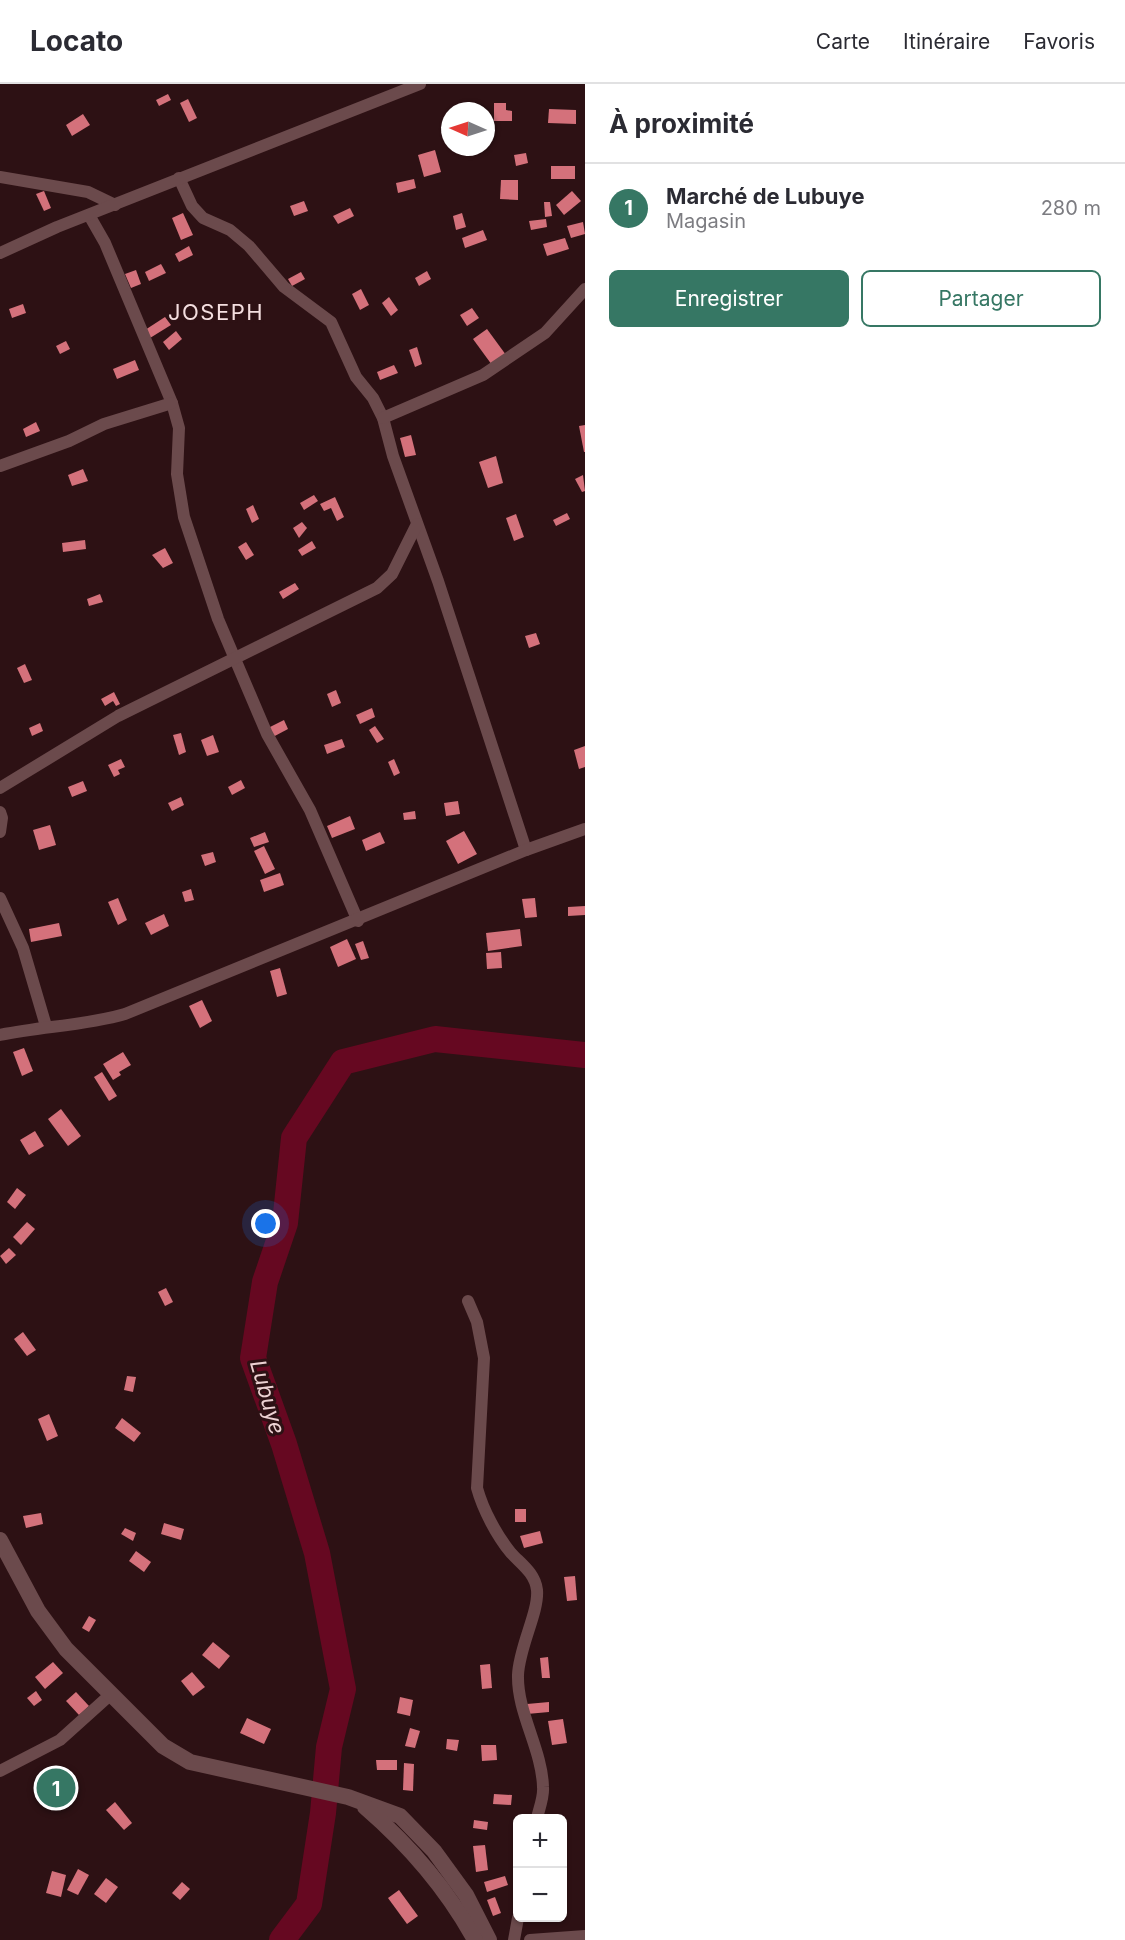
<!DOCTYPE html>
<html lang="fr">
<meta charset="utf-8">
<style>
body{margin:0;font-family:Inter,sans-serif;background:#f7f7f7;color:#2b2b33}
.controls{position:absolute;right:18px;bottom:18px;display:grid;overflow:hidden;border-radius:9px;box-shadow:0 2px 4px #0004}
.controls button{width:54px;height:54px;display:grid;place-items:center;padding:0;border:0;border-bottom:2px solid #e1e1e2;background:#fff;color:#2b2b33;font:30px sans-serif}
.compass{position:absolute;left:441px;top:18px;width:54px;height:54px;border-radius:50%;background:#fff;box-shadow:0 2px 4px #0004;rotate:273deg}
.you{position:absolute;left:266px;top:1140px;width:21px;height:21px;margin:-15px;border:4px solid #fff;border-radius:50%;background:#1a73e8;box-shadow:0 0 0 9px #1a73e833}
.badge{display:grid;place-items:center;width:39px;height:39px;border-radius:50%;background:#367764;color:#fff;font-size:20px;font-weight:700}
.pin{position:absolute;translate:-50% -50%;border:3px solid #fff;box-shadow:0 2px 6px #0006}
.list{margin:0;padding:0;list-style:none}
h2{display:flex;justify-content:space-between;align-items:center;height:78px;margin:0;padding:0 24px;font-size:26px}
h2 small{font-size:20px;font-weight:400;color:#7c7c81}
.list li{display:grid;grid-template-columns:39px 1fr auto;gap:18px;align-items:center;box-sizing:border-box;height:90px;padding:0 24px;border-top:2px solid #e1e1e2}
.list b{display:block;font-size:22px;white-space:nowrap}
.list p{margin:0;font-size:20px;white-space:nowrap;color:#7c7c81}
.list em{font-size:20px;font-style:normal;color:#7c7c81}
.actions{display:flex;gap:12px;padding:18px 24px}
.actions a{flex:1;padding:14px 0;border:2px solid #367764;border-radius:9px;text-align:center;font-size:21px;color:#367764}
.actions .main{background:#367764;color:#fff}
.map{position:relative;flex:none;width:585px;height:1856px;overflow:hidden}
header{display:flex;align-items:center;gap:36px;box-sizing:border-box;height:84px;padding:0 30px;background:#fff;border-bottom:2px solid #e1e1e2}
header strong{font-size:28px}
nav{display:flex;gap:33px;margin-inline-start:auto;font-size:21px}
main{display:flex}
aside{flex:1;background:#fff}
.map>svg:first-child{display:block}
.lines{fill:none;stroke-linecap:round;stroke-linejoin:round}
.river{stroke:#660821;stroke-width:26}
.building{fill:#d4717b}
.street{stroke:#6b4a4c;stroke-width:12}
.secondary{stroke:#6b4a4c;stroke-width:16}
.labels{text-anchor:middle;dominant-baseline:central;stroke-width:6;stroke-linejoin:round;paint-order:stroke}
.neighbourhood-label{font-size:22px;letter-spacing:1.5px;fill:#f3dedf;stroke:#2d1114}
.water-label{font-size:22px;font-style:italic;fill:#edd2d3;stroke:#2d1114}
</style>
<header>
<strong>Locato</strong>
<nav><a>Carte</a><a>Itinéraire</a><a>Favoris</a></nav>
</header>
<main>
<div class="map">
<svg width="585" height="1856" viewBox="0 0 585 1856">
<rect width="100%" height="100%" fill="#2d1114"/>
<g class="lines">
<polyline class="river" points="282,1856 309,1820 323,1729 329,1663 343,1605 317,1469 284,1360 253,1274 265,1198 285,1139 294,1054 343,978 435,955 585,971"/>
</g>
<g class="building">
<polygon points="168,10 171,16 159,22 156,16"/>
<polygon points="188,15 197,34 189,38 180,19"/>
<polygon points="494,19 506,19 506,26 512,27 512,37 494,37"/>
<polygon points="549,25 576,26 576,40 548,39"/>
<polygon points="83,30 90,41 72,52 66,41"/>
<polygon points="435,66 441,88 424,93 418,71"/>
<polygon points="526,69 528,79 516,82 514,71"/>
<rect x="551" y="82" width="24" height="13"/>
<polygon points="414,95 416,104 398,109 396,99"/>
<polygon points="501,96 518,96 518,116 500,115"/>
<polygon points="44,107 51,124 44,127 36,110"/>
<polygon points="572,107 581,117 564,131 556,121"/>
<polygon points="304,117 308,127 294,132 290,122"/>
<polygon points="544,118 550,118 552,132 545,133"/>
<polygon points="350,124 354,132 338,140 333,132"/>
<polygon points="183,129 193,151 181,156 172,134"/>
<polygon points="462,129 466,143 456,146 453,132"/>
<polygon points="546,135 547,143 531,146 529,137"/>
<polygon points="583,138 585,150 571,154 567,142"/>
<polygon points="483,146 487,156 465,164 462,154"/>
<polygon points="565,154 569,165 547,172 543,160"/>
<polygon points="189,162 193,171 179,178 175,170"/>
<polygon points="161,180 166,189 149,197 145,188"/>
<polygon points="136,186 141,200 131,204 125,190"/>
<polygon points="427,187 431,195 419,202 415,194"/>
<polygon points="301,188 305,195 292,202 288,195"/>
<polygon points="361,205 369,221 360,226 352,210"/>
<polygon points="389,213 398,226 391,232 382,219"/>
<polygon points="23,220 26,229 12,234 9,225"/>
<polygon points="472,224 479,234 467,242 460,231"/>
<polygon points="165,233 171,241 150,254 145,246"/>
<polygon points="487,245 506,271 492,281 473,255"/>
<polygon points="176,247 182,255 169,266 163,258"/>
<polygon points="66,257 70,265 60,270 56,262"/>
<polygon points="417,263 422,280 415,283 409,266"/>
<polygon points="135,276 139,286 117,295 113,285"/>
<polygon points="394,281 398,289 380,296 377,288"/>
<polygon points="36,338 40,347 26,353 23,345"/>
<polygon points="585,341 585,368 584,368 579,342"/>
<polygon points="411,351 416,371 405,373 400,354"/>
<polygon points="496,372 503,399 488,404 479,378"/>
<polygon points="83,385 88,397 72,402 68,391"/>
<polygon points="583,391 585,407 582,408 575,395"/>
<polygon points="314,411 318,417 304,426 300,419"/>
<polygon points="335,413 344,433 337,437 331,424 324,427 320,420"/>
<polygon points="253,421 259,435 252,439 246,425"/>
<polygon points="567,429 570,435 556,442 553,436"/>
<polygon points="516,430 524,453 514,457 506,434"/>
<polygon points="302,438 307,444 299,454 293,444"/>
<polygon points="85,456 86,465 63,468 62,459"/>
<polygon points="312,457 316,464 302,472 298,466"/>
<polygon points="246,458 254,471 246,476 238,463"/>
<polygon points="165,464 173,479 163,484 152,471"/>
<polygon points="295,499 299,505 283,515 279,508"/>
<polygon points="100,510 103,518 89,522 87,515"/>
<polygon points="536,549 540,560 529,564 525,552"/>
<polygon points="25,580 32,596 24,599 17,584"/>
<polygon points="336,606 341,619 332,623 327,610"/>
<polygon points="114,608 120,620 116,622 113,617 105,622 101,615"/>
<polygon points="372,624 375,633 360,640 356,631"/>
<polygon points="284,636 288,645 271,654 266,645"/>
<polygon points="40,639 43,647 32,652 29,644"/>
<polygon points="375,642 384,655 377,659 369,646"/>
<polygon points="181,649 186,668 179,671 173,651"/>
<polygon points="213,651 219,668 207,672 201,656"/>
<polygon points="342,655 345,663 327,670 324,661"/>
<polygon points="585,662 585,683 579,685 574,666"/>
<polygon points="121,675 125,683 118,686 120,690 114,693 108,681"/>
<polygon points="394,675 400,689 394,692 388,678"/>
<polygon points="241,696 245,704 232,711 228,703"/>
<polygon points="83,697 87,707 72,713 68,703"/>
<polygon points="181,713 184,721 172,727 168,719"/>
<polygon points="458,717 460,730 446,732 444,719"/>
<polygon points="415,727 416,735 404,736 403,729"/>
<polygon points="350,732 355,745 332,754 327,742"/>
<polygon points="50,741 56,761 39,766 33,746"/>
<polygon points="464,747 477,770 458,780 446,757"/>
<polygon points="265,748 269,758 254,763 250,754"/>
<polygon points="380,748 385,759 366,767 362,756"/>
<polygon points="264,762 275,785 265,790 254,767"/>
<polygon points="213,768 216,778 205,782 201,771"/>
<polygon points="280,789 284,801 264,808 260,796"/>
<polygon points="191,805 194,816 185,818 182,808"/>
<polygon points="118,814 127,836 118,841 108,818"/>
<polygon points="535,814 537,833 525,834 522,815"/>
<polygon points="585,822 585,831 568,832 568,823"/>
<polygon points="164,830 169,842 151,851 145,839"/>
<polygon points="59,839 62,852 31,858 29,845"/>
<polygon points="520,845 522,862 488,867 486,849"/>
<polygon points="347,855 356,875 338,883 330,863"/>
<polygon points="363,857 369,874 361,876 355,860"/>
<polygon points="501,868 502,884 487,885 486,869"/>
<polygon points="280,884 287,910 277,913 270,887"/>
<polygon points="202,916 212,937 200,944 189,922"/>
<polygon points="24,964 33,987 22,992 13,968"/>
<polygon points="123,968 131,981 119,988 121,991 113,996 103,980"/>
<polygon points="102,988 117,1012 109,1017 94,993"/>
<polygon points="61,1025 81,1052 68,1062 48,1035"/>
<polygon points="35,1047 44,1062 29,1071 20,1056"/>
<polygon points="17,1104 26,1111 15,1125 7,1118"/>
<polygon points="27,1138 35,1145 21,1161 13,1153"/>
<polygon points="9,1164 16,1171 6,1180 0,1172"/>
<polygon points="166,1204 173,1218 165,1222 158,1208"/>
<polygon points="23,1248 36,1266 27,1272 14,1255"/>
<polygon points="127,1292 136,1293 133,1308 124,1306"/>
<polygon points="49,1330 58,1352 47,1357 38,1335"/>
<polygon points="122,1334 141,1349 134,1358 115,1344"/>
<rect x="515" y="1425" width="11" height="13"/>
<polygon points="41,1429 43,1440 26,1444 23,1432"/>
<polygon points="164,1439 184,1445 181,1456 161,1450"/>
<polygon points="125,1444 136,1449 133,1457 121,1450"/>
<polygon points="540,1447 543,1459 524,1464 520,1452"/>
<polygon points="136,1467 151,1478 144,1488 129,1477"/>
<polygon points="575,1492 577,1516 567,1517 564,1493"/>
<polygon points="89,1532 96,1536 89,1548 82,1544"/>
<polygon points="213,1558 230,1572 219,1585 202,1571"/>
<polygon points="548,1573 550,1594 542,1594 540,1574"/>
<polygon points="53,1578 63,1589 45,1605 35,1593"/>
<polygon points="490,1580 492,1604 482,1605 480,1581"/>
<polygon points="192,1588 205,1603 193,1612 181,1597"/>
<polygon points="36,1607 42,1616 34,1622 27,1614"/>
<polygon points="76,1608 89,1622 79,1631 66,1617"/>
<polygon points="400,1613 413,1616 410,1632 397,1629"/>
<polygon points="549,1618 549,1628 527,1630 527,1620"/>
<polygon points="247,1634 271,1645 264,1660 240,1649"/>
<polygon points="563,1635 567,1659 552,1661 548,1637"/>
<polygon points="410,1644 420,1647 415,1664 405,1662"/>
<polygon points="447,1655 459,1656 457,1667 446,1665"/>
<polygon points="481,1661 496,1661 497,1676 482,1677"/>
<polygon points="376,1676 397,1676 397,1686 377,1686"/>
<polygon points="404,1679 414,1680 413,1707 403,1706"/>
<polygon points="494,1710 512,1711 511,1721 493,1720"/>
<polygon points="115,1718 132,1739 124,1746 106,1726"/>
<polygon points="474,1736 488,1738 487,1746 473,1744"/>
<polygon points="485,1761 488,1786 476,1788 473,1762"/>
<polygon points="78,1785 89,1791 78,1811 67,1806"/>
<polygon points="52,1787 66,1791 61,1813 46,1809"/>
<polygon points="505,1792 508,1801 487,1808 484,1798"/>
<polygon points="106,1794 118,1803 106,1819 94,1810"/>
<polygon points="182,1798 190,1805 180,1816 172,1809"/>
<polygon points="399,1806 418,1832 407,1840 388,1814"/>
<polygon points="495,1813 501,1829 493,1832 487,1816"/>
</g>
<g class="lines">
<g class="street">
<polyline points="0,93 88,108 115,121"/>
<polyline points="179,94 192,122 203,134 230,146 249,162 284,203 331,238 356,293 373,314 383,334 393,372 438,497 526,766"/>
<polyline points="89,131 105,159 172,319 179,344 177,390 184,433 218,535 267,650 310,726 358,837"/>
<polyline points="0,169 57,143 420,0"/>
<polyline points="383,334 483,291 545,249 585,205"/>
<polyline points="0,382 69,357 104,340 172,319"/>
<polyline points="0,704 118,632 377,504 392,490 417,440"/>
<polyline points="0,728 2,734 0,748"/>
<polyline points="0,814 23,864 46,942"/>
<path d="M0,951C42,942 84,942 125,930L526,766L585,745"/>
<path d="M468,1217L477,1238L484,1274L477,1404C483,1426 497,1452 511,1469C521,1480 535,1489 537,1506C539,1528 519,1563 518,1591C517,1629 542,1665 543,1703C544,1713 539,1725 537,1734"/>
<polyline points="0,1687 60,1656 110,1611"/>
<polyline points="514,1856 518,1834"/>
<polyline points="530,1856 585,1852"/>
</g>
<g class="secondary">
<polyline points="0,1456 38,1527 66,1565 163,1662 190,1678 348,1713 400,1732 434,1767 466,1811 489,1856"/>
<path d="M365,1723C409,1761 447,1805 475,1856"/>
</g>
</g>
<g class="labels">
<g class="neighbourhood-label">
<text x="216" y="228">JOSEPH</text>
</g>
<g class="water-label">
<text transform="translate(268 1313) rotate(74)">Lubuye</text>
</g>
</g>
</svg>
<div class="controls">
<button>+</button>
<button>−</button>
</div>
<svg class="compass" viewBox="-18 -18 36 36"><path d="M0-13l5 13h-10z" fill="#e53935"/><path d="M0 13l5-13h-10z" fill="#7c7c81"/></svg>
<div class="you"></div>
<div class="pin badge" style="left:56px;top:1704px">1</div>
</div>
<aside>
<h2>À proximité<small></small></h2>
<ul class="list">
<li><span class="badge">1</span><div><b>Marché de Lubuye</b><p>Magasin</p></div><em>280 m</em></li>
</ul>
<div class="actions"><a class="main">Enregistrer</a><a>Partager</a></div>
</aside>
</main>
